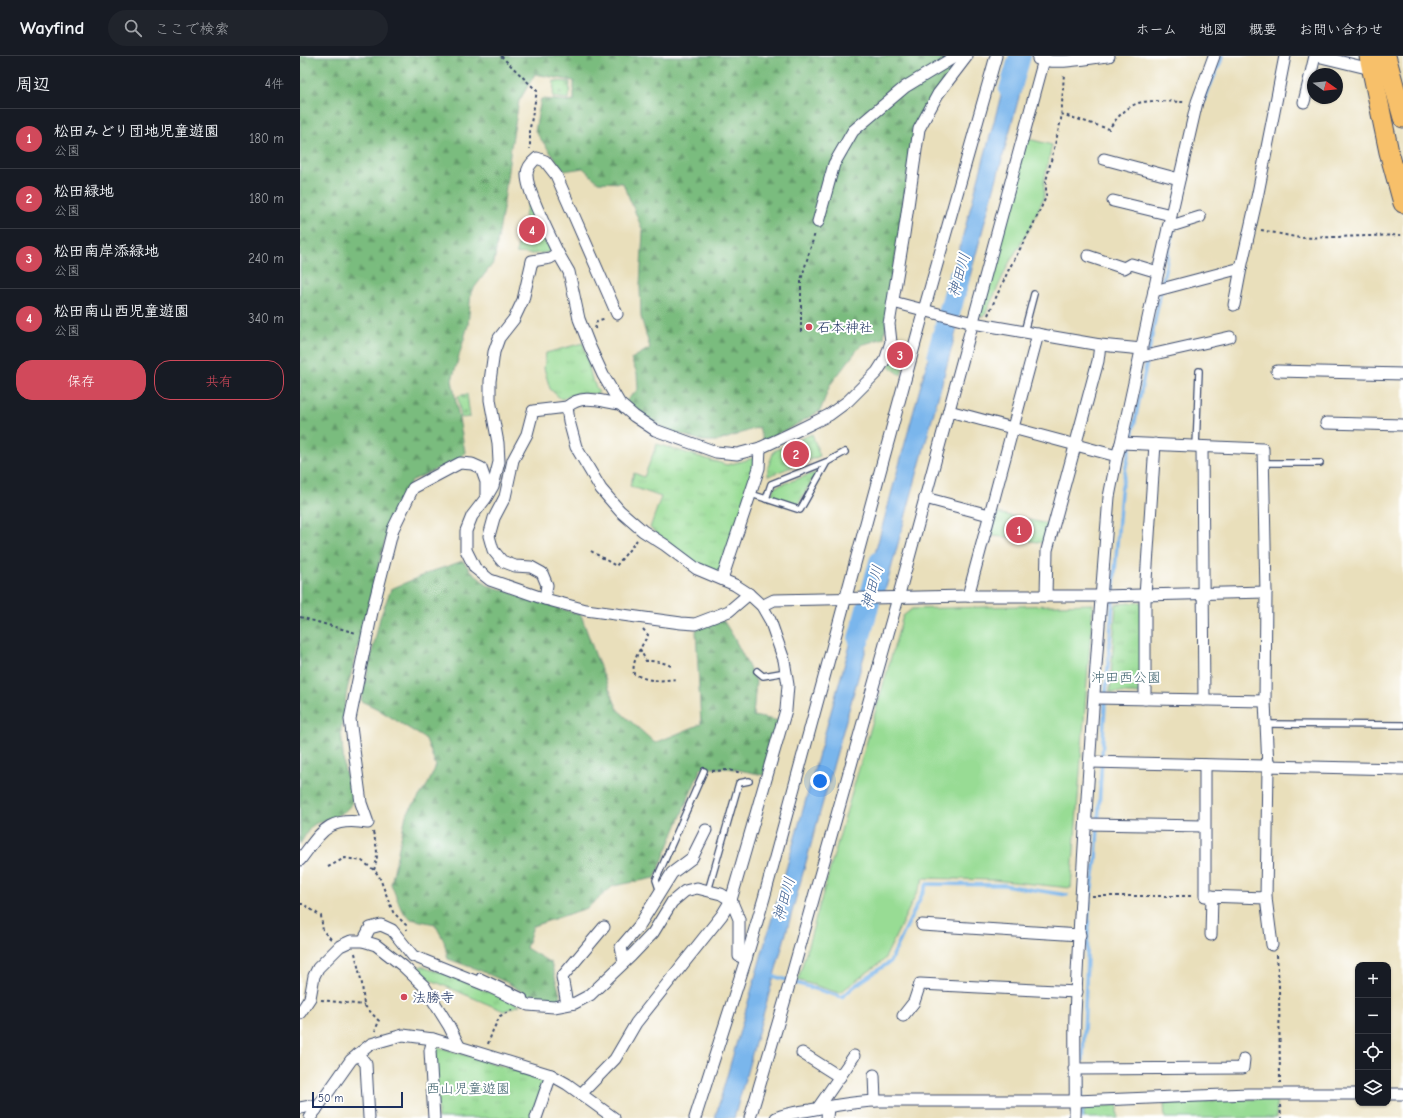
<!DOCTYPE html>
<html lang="ja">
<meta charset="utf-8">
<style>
body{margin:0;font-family:"Comic Neue","Klee One",sans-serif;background:#20242c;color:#f1f3f6}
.controls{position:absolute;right:12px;bottom:12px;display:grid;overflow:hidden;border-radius:8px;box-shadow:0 1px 3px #0004}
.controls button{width:36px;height:36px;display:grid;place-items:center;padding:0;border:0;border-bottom:1px solid #363941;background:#171b24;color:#f1f3f6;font:20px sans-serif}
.compass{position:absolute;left:1007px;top:12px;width:36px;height:36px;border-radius:50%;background:#171b24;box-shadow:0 1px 3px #0004;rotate:105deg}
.scale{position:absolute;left:12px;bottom:10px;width:91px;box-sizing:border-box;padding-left:4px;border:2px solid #1b2f5e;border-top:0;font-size:11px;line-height:14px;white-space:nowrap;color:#1b2f5e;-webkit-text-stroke:3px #fff;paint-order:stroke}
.you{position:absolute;left:520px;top:725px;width:14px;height:14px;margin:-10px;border:3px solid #fff;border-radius:50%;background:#1a73e8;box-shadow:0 0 0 6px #1a73e833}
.badge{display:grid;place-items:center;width:26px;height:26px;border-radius:50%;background:#d1495b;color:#fff;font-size:13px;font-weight:700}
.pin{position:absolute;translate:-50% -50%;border:2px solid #fff;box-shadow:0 1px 4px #0006}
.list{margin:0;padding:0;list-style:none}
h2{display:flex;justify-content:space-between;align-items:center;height:52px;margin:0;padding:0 16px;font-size:17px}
h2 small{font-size:13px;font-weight:400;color:#9ea1a6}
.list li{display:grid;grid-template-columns:26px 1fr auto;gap:12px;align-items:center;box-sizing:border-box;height:60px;padding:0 16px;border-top:1px solid #363941}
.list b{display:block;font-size:15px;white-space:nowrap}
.list p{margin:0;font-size:13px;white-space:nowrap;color:#9ea1a6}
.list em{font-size:13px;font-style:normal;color:#9ea1a6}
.actions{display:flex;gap:8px;padding:12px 16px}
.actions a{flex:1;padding:9px 0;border:1px solid #d1495b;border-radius:16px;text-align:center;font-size:14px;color:#d1495b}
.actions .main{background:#d1495b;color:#fff}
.icon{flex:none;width:22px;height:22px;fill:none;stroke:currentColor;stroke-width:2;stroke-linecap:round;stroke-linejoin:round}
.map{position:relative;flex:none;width:1103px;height:1062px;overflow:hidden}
header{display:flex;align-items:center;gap:24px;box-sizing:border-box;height:56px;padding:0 20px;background:#171b24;border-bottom:1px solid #363941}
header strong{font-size:19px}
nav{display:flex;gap:22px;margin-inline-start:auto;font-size:14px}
.search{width:280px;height:36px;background:#20242c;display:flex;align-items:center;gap:10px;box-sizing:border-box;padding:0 14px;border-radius:22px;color:#9ea1a6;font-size:15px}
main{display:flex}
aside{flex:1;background:#171b24}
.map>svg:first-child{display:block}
.grass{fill:#98dc94;stroke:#5a8679}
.forest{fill:url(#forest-firs);stroke:#4a766e}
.cemetery{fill:url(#cemetery-stones);stroke:#5a8679}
.park{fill:url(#park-tufts);stroke:#5a8679}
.water{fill:#7ab6ec;stroke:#4a72a5}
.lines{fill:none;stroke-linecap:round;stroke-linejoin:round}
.stream{stroke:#7ab6ec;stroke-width:3.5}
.river{stroke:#7ab6ec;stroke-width:22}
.service-casing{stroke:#3a496c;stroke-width:8}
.minor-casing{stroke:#3a496c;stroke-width:13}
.trunk-casing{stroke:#3a496c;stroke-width:21}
.path{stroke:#3a496c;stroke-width:2;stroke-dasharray:3 3;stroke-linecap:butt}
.service{stroke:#fff;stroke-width:5.5}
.minor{stroke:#fff;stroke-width:11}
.trunk{stroke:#f7c06b;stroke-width:19}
.poi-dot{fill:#d1495b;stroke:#fff;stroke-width:1.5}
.labels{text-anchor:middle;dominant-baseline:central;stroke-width:4;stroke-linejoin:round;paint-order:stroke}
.poi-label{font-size:14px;fill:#1b2f5e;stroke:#fff;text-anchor:start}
.park-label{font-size:14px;fill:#40636e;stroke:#fff}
.water-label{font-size:15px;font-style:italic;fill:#3c5e90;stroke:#fff}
</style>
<header>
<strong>Wayfind</strong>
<div class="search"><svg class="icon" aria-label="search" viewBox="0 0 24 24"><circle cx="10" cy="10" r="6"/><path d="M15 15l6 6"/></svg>ここで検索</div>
<nav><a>ホーム</a><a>地図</a><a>概要</a><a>お問い合わせ</a></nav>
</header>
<main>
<aside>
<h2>周辺<small>4件</small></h2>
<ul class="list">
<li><span class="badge">1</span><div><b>松田みどり団地児童遊園</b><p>公園</p></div><em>180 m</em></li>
<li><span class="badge">2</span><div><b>松田緑地</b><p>公園</p></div><em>180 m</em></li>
<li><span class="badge">3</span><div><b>松田南岸添緑地</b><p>公園</p></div><em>240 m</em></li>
<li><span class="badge">4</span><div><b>松田南山西児童遊園</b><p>公園</p></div><em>340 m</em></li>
</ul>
<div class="actions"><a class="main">保存</a><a>共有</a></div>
</aside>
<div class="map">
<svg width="1103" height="1062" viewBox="0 0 1103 1062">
<defs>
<pattern id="forest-firs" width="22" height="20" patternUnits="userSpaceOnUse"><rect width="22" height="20" fill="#7abc7e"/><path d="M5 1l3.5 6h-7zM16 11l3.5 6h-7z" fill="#63996a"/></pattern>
<pattern id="cemetery-stones" width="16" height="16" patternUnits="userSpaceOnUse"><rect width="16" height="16" fill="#98dc94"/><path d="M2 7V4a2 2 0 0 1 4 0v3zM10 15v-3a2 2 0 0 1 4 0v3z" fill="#82bd82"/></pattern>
<pattern id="park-tufts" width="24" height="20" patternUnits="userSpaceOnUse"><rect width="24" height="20" fill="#98dc94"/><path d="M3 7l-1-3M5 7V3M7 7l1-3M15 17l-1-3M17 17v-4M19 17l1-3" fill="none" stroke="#82bd82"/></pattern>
</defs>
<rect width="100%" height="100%" fill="#fff"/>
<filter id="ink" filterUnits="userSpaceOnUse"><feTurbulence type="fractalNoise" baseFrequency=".025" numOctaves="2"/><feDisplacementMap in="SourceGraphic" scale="8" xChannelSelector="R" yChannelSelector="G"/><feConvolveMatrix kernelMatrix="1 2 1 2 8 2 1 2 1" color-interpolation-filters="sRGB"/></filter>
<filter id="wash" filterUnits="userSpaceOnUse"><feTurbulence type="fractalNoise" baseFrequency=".012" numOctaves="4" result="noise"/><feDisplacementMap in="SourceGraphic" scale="16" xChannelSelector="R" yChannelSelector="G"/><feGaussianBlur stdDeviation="0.9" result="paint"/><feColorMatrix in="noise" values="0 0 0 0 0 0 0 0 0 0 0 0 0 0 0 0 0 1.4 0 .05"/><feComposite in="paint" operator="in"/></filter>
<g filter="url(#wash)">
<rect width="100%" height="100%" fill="#e9dfbb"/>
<g class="grass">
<polygon points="725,82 752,89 744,125 744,141 730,172 709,207 684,261 679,259"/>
<polygon points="793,548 771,832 694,824 624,822 584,904 539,937 498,924 603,560 612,553"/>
<polygon points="976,1042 977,1062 865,1062 864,1047"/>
<polygon points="818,1049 818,1062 784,1062 784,1051"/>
</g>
<g class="forest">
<path d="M0,0H663L614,73L584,282L561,289L530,329L520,355L494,370L463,385L459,371L419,385H402L364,373L326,345L338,333L337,317L331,303L350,292L341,261L340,230L343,175L323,127L298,126L283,112L264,115L235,75L241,43L274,45V25L235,18L219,45L211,91L203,153L194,206L171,236L168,269L152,324L165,396L161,402L111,425L91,463L82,496L47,634L41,674L44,711L53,745C44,762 30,760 15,768C9,771 4,782 0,788Z"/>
<polygon points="163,505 171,515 187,529 281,559 296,601 318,654 355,687 401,668 396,574 423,564 433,580 456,625 453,660 480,665 464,719 429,712 401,712 355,822 313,830 287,852 233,870 226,892 251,907 262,945 232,942 208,927 179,914 148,903 144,885 135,868 111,863 102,855 91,828 106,759 128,728 136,710 126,683 76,652 61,645 80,562 91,533 133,515"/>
</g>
<g class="cemetery">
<polygon points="254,25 270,26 269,43 253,41"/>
<polygon points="167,338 170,361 161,362 158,340"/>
</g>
<g class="park">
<polygon points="228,148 234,152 252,196 233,198 216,197"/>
<polygon points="597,284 610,287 601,319 589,310"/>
<polygon points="283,287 292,323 299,337 297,338 278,337 261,343 250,333 244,312 246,297"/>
<polygon points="512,378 520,400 468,420 468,411 474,395"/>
<polygon points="357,388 427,409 454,402 456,411 419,519 391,505 350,472 361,441 330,430 334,417 344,421"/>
<polygon points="517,416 497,450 470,442 475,431"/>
<polygon points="697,457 748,468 743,487 715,482 691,480"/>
<polygon points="842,546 842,638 810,636 816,548"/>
<polygon points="122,910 131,914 141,916 220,949 204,955 124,921 118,912"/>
<polygon points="135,990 245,1023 232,1062 138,1062"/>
</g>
<g class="water">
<polygon points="711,3 728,8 661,253 644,249"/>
<polygon points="638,266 657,272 585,535 565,534"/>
<polygon points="560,554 577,554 434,1062 415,1062"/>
</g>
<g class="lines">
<g class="stream">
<polyline points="900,53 923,0"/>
<polyline points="470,919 542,941 556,929 590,906 627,828 704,829 767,839"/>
<polyline points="783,1004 789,851 796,804 805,649 821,436 873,174"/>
<polyline points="782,1041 783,1018"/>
<polyline points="782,1062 782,1050"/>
</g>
<g class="river">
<polyline points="710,34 720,0"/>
<polyline points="638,298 659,221"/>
<polyline points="559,583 580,506"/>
</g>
</g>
</g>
<g filter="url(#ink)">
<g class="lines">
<defs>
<g id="service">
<polyline points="724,276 734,238"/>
<polyline points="896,391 899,315"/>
<polyline points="963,407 1020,407"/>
<polyline points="451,438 500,454 527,406 545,396"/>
<polyline points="466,443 471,428 526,406"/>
<polyline points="457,615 463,620 486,616"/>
<polyline points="966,668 1103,669"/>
<polyline points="408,835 439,727 449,725"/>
<polyline points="360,836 356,824 404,715"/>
<polyline points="180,920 224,941 225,947"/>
</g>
<g id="minor">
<polyline points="1017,0 1071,13 1074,16"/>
<path d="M738,3C759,9 788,2 809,0"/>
<polyline points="1004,46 1015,0"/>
<polyline points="804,103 879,123"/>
<polyline points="813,145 871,159"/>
<polyline points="518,166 534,108 553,75 605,31 656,0"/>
<polyline points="868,171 900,161"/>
<polyline points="258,197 269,216 279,263 290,291 303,319 320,348 334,360 355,374 416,396 437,398 460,392 488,379 529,359 548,345 577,316 586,302 591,286 589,268 604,178 619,73 638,38 667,0"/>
<polyline points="788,200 824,212 831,208 858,216"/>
<polyline points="854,235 941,212 958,137 985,0"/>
<polyline points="593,246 673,267 800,289 842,293"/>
<polyline points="934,249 941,212"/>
<path d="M317,258L256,119L245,105L237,102C232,106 227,111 227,118C226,134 250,180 258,197L250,202L232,205L223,244L214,263L199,282L194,296L190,325V344L198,387L199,406L193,430L186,442L172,460L166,475V494L175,512L190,524L245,543L286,554L381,567L395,568L429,555L449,538"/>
<polyline points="841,301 930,281"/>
<polyline points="977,315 1103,318"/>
<polyline points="649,355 817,400"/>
<polyline points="1026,367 1103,369"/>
<polyline points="821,387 963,393 966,536 965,645 968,711 966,842"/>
<polyline points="902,391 904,644"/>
<polyline points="625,442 689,459"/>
<polyline points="422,523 459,412 460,392"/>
<polyline points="668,540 738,278"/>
<polyline points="746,540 747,494 798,305 800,289"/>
<polyline points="245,543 247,529 242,517 231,511 215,510 202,505 193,494 189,480 194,462 205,441 213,404 227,378 233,355 267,351"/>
<polyline points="462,550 474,544 668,540 801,540 966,536"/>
<polyline points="795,642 965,645"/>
<polyline points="845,643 845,540 855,388"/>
<polyline points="790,706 1103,713"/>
<polyline points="905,709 905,840 966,842 972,889"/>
<polyline points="787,768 904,770"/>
<path d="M0,804C22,775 28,760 68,767L61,747L50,663L72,556L93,473L113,432L160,407L172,408L181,412L186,426V441"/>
<polyline points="622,869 780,879"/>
<polyline points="911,879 912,840"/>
<polyline points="63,885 70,872 81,869 92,874 113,900 190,931 228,949 254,951 275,947 290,939 331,900 353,877 372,846 385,835 397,832 421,838 431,844 439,863 439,900 446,903"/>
<polyline points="324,906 321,891 339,870 372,817 392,802 406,774"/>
<polyline points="267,948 262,921 304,871"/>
<polyline points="0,957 10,942 14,920 18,912 40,890 51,885 63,885 76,889 103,910 124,930 149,970 159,990"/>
<polyline points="603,960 614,946 620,928 777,936"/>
<polyline points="133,983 130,995 134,1062"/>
<polyline points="502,997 540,1021"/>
<polyline points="58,998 66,1008 69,1062"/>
<polyline points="774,1013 943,1012 944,1003"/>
<polyline points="574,1019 575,1045"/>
<path d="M281,1038L315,1003L336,967L422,859L431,844L486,654L488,629L484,604L470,564L462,550L449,538L435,529L397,513L365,489L343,475L320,455L301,433L276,391L269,365L267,351C283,337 302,346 320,348"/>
<polyline points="1088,1038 1103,1038"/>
<polyline points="0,1052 11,1050 16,1054"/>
<polyline points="518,1052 554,1000"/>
<polyline points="10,1062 51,1004 71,988 103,979 133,983 251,1019 267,1028 314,1062"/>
<polyline points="236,1062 251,1019"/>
<polyline points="395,1062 446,903 464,842 624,254 696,0"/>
<polyline points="450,1062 484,947 598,542 745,0"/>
<path d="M476,1062C487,1057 498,1056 510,1054C531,1050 553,1046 575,1045H776L948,1038H1058"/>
<polyline points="527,1062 528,1051"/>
<path d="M775,1062C776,1028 774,993 775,959C783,786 795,613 809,441L817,400L821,387L858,216L897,46L914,0"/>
</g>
<g id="trunk">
<polyline points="1069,0 1089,96 1103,147"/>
<polyline points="1086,0 1103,62"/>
</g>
</defs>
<use href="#service" class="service-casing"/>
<use href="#minor" class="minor-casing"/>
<use href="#trunk" class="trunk-casing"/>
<g class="path">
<polyline points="201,0 237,35 230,72 230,93"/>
<path d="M761,58L809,73C816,62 828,49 842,46C855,44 872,46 886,46"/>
<polyline points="961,174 1000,182 1102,179"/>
<polyline points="688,259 709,213 733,169 746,141 746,125 761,64 764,17"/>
<polyline points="295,273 297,265 306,262"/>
<polyline points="501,276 501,224 515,177"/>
<polyline points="291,495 316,510 337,484"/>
<polyline points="0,561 56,577"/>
<path d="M343,573L348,579C342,590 331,605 334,618C350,626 360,625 377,623"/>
<path d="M340,593L346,605C354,605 366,606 372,611"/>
<polyline points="412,715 429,714 442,717"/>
<path d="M73,776C77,791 79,799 74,814"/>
<polyline points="28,811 45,802 62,805 74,814 79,820 93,856 106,869 107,874"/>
<polyline points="792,840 894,840"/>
<polyline points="0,848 3,848 21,860 23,875 31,883"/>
<polyline points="55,897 62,928 64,949 79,965 75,975"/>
<polyline points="977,899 979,930 980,1027"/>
<polyline points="21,944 64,949"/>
<polyline points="188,988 193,974 200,960 212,954"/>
<polyline points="980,1049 981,1062"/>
</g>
<use href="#service" class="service"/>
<use href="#minor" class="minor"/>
<use href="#trunk" class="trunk"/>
</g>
</g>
<g class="poi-dot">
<circle cx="509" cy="271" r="4"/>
<circle cx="104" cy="941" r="4"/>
</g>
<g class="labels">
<g class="poi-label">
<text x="517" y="271">石本神社</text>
<text x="112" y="941">法勝寺</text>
</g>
<g class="park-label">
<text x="826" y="621">沖田西公園</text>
<text x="168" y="1032">西山児童遊園</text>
</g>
<g class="water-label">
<text transform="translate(659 219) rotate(-74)">神田川</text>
<text transform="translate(572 531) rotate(-74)">神田川</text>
<text transform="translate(484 843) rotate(-74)">神田川</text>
</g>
</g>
</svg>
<div class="controls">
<button>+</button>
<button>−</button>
<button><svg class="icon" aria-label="locate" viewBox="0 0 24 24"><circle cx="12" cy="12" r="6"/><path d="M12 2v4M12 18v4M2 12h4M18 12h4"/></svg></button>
<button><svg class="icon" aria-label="layers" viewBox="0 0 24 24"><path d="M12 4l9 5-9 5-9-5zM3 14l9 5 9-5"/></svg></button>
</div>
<svg class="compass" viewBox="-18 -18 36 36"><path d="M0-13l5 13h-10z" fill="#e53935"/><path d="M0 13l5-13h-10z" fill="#9ea1a6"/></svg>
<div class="scale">50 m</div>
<div class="you"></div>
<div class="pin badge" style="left:719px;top:474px">1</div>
<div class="pin badge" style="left:496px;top:398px">2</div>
<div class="pin badge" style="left:600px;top:299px">3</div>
<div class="pin badge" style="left:232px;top:174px">4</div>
</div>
</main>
